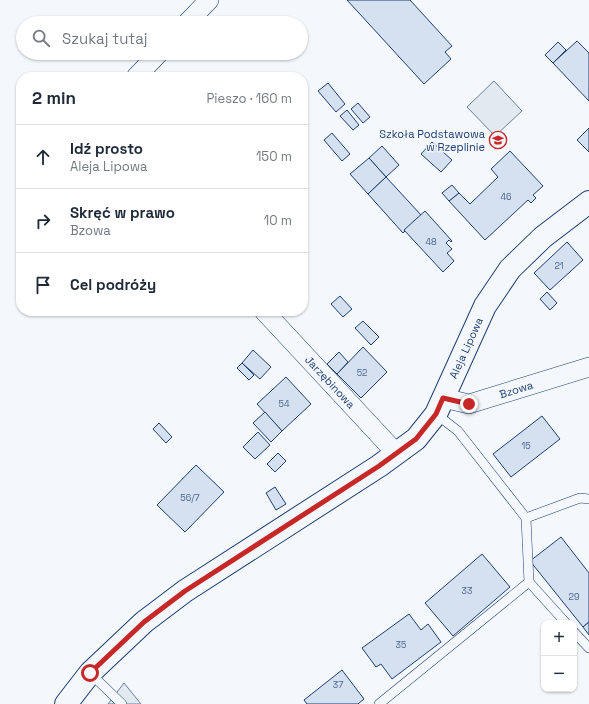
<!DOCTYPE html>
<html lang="pl">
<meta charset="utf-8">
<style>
body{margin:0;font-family:"Space Grotesk",sans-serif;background:#f6f6f7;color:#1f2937}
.controls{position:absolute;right:12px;bottom:12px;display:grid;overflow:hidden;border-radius:8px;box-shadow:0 1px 3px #0004}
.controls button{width:36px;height:36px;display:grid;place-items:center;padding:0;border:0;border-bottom:1px solid #e0e1e3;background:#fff;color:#1f2937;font:20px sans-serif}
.stop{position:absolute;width:12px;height:12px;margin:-9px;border:3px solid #c62828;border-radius:50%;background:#fff}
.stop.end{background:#c62828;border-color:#fff;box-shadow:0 1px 4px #0008}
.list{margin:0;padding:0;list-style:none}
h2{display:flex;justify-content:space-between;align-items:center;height:52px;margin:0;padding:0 16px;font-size:17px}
h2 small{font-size:13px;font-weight:400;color:#747a83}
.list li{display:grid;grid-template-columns:26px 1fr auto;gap:12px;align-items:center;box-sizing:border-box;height:64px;padding:0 16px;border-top:1px solid #e0e1e3}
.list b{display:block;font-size:15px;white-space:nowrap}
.list p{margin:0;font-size:13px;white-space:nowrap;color:#747a83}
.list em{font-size:13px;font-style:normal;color:#747a83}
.icon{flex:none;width:22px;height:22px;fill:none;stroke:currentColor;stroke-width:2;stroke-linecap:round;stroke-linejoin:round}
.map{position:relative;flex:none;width:589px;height:704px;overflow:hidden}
.search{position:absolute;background:#fff;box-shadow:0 1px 3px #0004;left:16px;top:16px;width:292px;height:44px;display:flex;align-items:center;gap:10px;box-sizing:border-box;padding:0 14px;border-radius:22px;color:#747a83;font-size:15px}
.panel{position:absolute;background:#fff;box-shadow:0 1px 3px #0004;left:16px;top:72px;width:292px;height:244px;border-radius:16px}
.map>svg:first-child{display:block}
.green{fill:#e3e9f0;stroke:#687fa3}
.building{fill:#d5e0f0;stroke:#1d3f73}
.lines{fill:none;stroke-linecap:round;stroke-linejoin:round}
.lane-casing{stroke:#1d3f73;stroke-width:10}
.street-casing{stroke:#1d3f73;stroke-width:20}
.secondary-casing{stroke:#1d3f73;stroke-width:24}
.lane{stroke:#f4f7fb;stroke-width:9}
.street{stroke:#f4f7fb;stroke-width:19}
.secondary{stroke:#f4f7fb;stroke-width:22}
.route{stroke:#c62828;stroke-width:5}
.labels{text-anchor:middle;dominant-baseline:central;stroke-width:3;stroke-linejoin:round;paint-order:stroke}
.number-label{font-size:9px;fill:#4b6792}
.poi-label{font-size:11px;fill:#1d3f73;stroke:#f4f7fb;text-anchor:end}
.street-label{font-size:11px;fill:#1d3f73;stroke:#f4f7fb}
</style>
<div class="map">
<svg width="589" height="704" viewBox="0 0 589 704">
<rect width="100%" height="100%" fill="#f4f7fb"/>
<g class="green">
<polygon points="494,81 522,111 495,136 467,107"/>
<polygon points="124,683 141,704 108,704"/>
</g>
<g class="building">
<polygon points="347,0 410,0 452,46 445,52 451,59 424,84"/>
<polygon points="577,41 589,53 589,101 553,63"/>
<polygon points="558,42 566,50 553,63 545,55"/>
<polygon points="328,83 345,104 336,112 318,91"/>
<polygon points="358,103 370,117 363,123 351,109"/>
<polygon points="347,110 359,125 353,130 340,116"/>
<polygon points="589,128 589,152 577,140"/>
<polygon points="332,133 350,154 342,161 324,140"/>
<polygon points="432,142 452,160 441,172 421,154"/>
<polygon points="382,146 399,165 386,177 369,158"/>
<polygon points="510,151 543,186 533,195 536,198 531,203 528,200 485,240 449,201 459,193 470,204 498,177 491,169"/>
<polygon points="369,158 386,177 368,194 350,174"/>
<polygon points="386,177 421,215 403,233 368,194"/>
<polygon points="452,185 459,193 449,201 442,193"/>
<polygon points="425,211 452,241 451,242 449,240 446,243 452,249 447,253 454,261 443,272 404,230"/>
<polygon points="567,242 583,260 550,290 534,273"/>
<polygon points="547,292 557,303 550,310 540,299"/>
<polygon points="340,296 352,309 343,317 331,304"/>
<polygon points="363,321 379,337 371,345 355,328"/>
<polygon points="363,347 387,372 361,398 337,374"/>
<polygon points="253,350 271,367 260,379 242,363"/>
<polygon points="339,352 348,362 337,374 327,364"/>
<polygon points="242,363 254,375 249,380 237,368"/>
<polygon points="286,377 311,404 282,431 257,404"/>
<polygon points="265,412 282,431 271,442 253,423"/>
<polygon points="542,416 560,439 511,477 493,454"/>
<polygon points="159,423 172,437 166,443 153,429"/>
<polygon points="258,432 270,445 255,459 243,447"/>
<polygon points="278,453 286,461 275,472 267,464"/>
<polygon points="196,465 224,492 185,532 157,505"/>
<polygon points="275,487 286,504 276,510 266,493"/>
<polygon points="561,537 589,573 589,622 583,627 530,561"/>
<polygon points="482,554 510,587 453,636 425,603"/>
<polygon points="409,614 421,630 428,624 441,642 392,679 381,664 376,667 362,648"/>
<polygon points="589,622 589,635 583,627"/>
<polygon points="342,670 364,699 358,704 307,704 304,700"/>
</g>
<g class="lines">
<defs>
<g id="lane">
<polyline points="526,518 580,498 589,499"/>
<polyline points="529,582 566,623"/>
<polyline points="574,632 589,648"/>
<polyline points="90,673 122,704"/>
<polyline points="379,704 529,582 526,518 458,431 436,414"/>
</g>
<g id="street">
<polyline points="187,23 209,0"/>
<polyline points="136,77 159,53"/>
<path id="s1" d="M264,311L396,453"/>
<path id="s2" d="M443,398L469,404L589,367"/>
</g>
<g id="secondary">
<path id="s3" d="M66,704L90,673L144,622L185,591L379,466L416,439L436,414L485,306L510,269L543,237L589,202"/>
</g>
</defs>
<use href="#lane" class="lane-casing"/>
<use href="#street" class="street-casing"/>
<use href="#secondary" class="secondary-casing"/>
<use href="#lane" class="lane"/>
<use href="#street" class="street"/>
<use href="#secondary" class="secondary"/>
</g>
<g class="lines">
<polyline class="route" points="90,673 144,622 185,591 379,466 416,439 436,414 443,398 469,404"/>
</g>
<defs>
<symbol id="school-ring" viewBox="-11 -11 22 22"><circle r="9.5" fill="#f4f7fb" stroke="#c62828" stroke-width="1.5"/><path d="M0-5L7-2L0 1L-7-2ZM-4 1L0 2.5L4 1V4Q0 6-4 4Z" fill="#c62828"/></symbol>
</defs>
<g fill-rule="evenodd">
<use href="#school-ring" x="488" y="130" width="20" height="20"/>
</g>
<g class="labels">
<g class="number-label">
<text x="506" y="197">46</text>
<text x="431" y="242">48</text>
<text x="559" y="266">21</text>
<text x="362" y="373">52</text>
<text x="284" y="404">54</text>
<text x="526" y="446">15</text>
<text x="190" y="498">56/7</text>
<text x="467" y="591">33</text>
<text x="574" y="597">29</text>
<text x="401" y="645">35</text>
<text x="338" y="685">37</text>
</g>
<g class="poi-label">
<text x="485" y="134">Szkoła Podstawowa<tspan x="485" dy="13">w Rzeplinie</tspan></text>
</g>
<g class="street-label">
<text stroke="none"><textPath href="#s3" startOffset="546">Aleja Lipowa</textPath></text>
<text stroke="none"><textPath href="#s1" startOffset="97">Jarzębinowa</textPath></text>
<text stroke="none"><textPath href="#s2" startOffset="76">Bzowa</textPath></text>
</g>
</g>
</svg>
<div class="controls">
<button>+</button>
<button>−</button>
</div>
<div class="stop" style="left:90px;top:673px"></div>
<div class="stop end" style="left:469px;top:404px"></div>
<div class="search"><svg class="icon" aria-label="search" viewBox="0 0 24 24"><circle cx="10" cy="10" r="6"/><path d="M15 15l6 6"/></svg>Szukaj tutaj</div>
<section class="panel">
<h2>2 min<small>Pieszo · 160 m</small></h2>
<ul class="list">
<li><svg class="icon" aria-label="ahead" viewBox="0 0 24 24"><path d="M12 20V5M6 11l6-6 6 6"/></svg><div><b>Idź prosto</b><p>Aleja Lipowa</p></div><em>150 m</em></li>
<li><svg class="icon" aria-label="right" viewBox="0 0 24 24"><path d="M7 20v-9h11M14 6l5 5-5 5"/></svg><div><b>Skręć w prawo</b><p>Bzowa</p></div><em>10 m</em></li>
<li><svg class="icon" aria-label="arrive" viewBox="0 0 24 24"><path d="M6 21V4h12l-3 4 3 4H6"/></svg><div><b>Cel podróży</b></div></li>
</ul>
</section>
</div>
